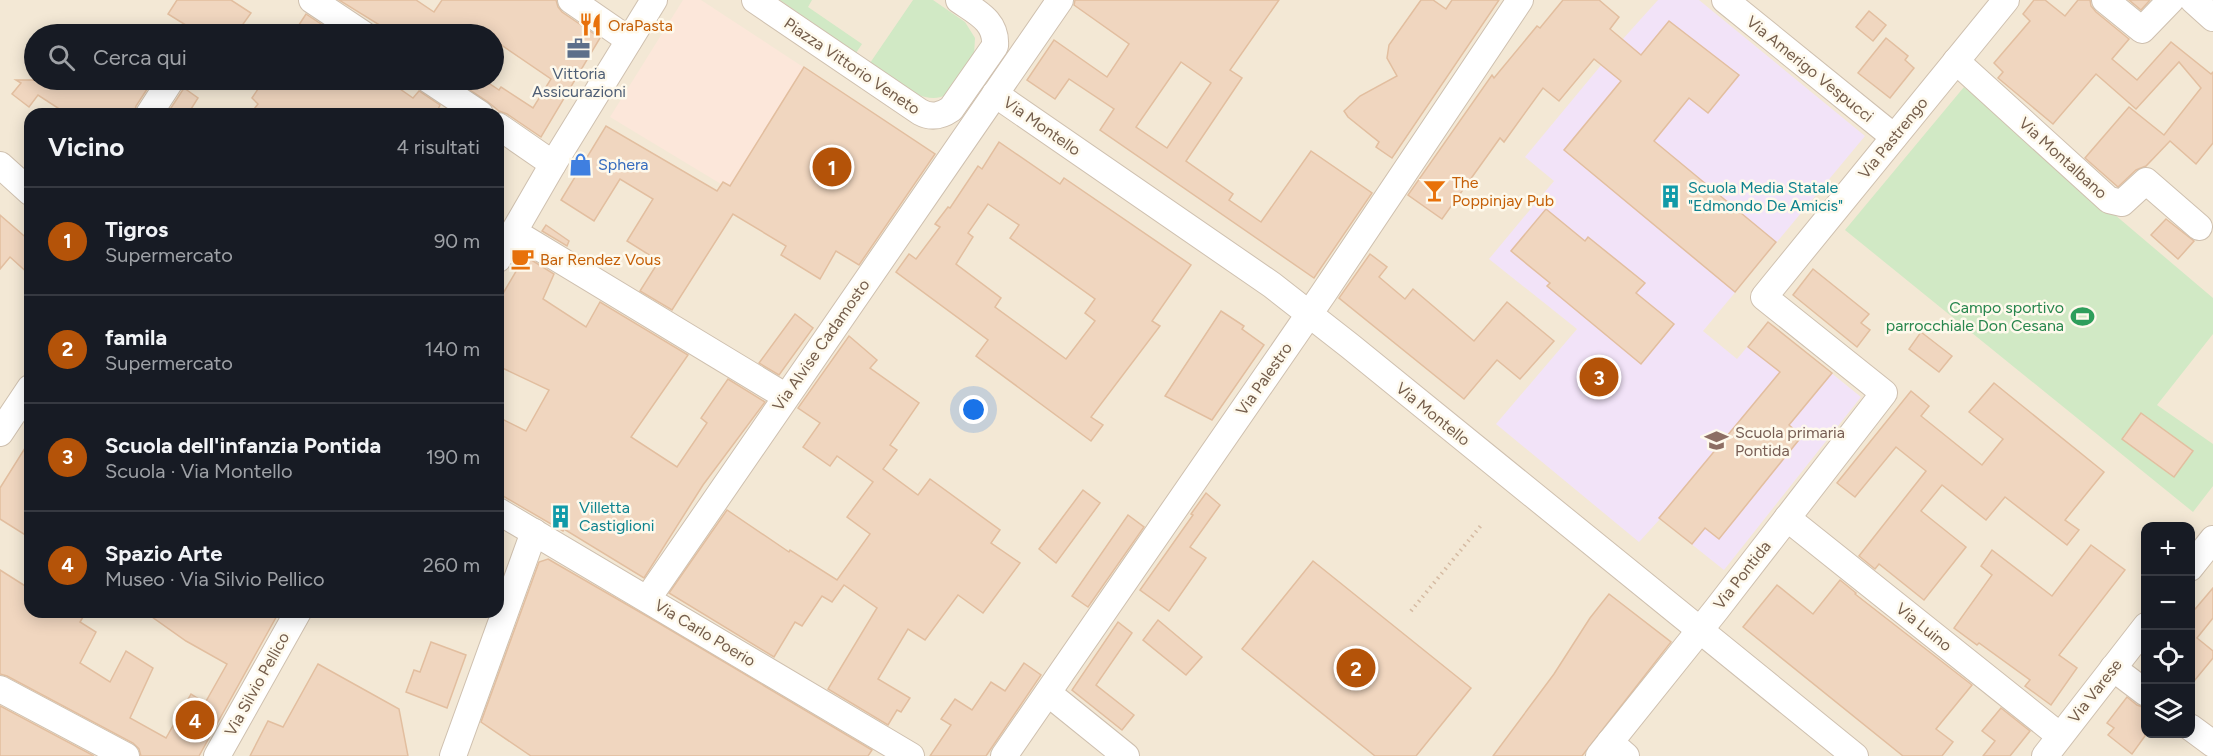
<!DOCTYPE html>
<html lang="it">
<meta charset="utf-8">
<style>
body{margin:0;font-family:Figtree,sans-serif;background:#242831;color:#f1f3f6}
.controls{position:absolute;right:18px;bottom:18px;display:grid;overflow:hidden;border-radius:12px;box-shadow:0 3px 15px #0003}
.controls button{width:54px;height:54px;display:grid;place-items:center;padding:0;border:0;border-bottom:2px solid #363941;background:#171b24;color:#f1f3f6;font:30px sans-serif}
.you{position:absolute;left:974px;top:410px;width:21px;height:21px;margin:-15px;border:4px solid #fff;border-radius:50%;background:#1a73e8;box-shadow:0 0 0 9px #1a73e833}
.badge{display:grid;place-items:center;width:39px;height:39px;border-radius:50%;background:#b45309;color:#fff;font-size:20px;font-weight:700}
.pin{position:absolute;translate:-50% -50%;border:3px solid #fff;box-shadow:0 2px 6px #0006}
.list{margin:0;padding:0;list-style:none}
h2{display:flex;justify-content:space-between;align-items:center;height:78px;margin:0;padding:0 24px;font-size:26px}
h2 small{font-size:20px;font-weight:400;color:#9ea1a6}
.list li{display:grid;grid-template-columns:39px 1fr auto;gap:18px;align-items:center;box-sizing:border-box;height:108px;padding:0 24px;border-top:2px solid #363941}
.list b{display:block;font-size:22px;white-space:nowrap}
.list p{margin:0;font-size:20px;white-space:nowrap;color:#9ea1a6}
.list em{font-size:20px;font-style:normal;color:#9ea1a6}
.icon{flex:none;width:33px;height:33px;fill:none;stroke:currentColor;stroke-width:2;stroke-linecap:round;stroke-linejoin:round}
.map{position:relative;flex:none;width:2213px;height:756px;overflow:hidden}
.search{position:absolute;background:#171b24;box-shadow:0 3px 15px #0003;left:24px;top:24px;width:480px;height:66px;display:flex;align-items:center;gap:15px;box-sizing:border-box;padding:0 21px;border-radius:33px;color:#9ea1a6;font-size:22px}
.panel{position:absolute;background:#171b24;box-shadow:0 3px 15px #0003;left:24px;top:108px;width:480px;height:510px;border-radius:18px}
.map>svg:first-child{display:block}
.residential{fill:#f3e8d5;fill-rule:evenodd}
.commercial{fill:#fce7da}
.education{fill:#f2e3f8}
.green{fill:#d1e9c5}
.building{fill:#f0d6bf;stroke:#e2be9f;stroke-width:1.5;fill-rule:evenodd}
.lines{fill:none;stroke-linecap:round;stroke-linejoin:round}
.minor-casing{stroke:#cfc0af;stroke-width:28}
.path{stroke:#d5baa2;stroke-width:4;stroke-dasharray:1.5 4.5;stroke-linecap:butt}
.minor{stroke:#fff;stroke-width:26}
.labels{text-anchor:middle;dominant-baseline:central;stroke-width:5;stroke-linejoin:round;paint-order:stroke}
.food-label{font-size:16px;fill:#c56008;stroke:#fef9ec;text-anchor:start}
.street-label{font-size:16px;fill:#745d4b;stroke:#fef9ec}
.service-label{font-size:16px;fill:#4e5e75;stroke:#fef9ec}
.shop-label{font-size:16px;fill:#366cbe;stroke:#fef9ec;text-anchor:start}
.culture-label{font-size:16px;fill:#0d838f;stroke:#fef9ec;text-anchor:start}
.leisure-label{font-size:16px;fill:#27864d;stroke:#fef9ec;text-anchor:end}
.education-label{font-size:16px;fill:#785e54;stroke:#fef9ec;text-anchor:start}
</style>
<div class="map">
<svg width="2213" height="756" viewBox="0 0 2213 756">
<rect width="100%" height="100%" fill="#fcf5e6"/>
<path class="residential" d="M0,0H2213V756H0ZM34,34H494V80H34ZM30,114H498V612H30ZM2146,526H2190V734H2146Z"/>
<polygon class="commercial" points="683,0 701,0 931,151 932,158 859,265 745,195 723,182 721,184 610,117"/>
<polygon class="education" points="1658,0 1699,0 1865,136 1703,331 1737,359 1768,322 1861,397 1724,570 1660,519 1639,542 1496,424 1577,329 1489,259 1554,181 1525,157 1622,40"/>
<g class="green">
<polygon points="780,0 812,0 808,7 862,44 856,53"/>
<path d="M913,0H933L965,22L975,38L974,56L946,95C922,108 889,76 870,63Z"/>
<polygon points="1964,87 2213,298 2213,334 2157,405 2213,444 2213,486 2193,512 1845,230"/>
</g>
<g class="building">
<polygon points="177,0 231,0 251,13 236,34 200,34 168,14"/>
<polygon points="339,0 416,0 434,12 442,0 556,0 558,7 562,12 600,38 541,137 507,114 499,111 488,102 455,80 484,80 499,90 501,87 533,108 551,79 494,40 494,34 394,34"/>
<path d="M1075,0H1279L1230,70L1242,78L1186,161L1233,194L1229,200L1261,222L1311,151L1372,193L1314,278L1100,130L1114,109L1069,79L1055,99L1027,80L1054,40L1107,77L1129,44L1074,5ZM1181,62L1211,83L1167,148L1136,127Z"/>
<polygon points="1421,0 1433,0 1446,9 1452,0 1499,0 1392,158 1376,147 1379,142 1348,117 1344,111 1360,96 1397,76 1387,58 1389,45"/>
<polygon points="1563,0 1599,0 1619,17 1610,29 1641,55 1669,21 1739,75 1708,113 1689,98 1654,141 1776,242 1735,292 1564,150 1621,81 1594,59 1559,101 1543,88 1504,142 1500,138 1442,219 1408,195 1492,75 1494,78 1537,26 1540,28"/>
<polygon points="2034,0 2045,0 2065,16 2078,0 2090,0 2091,6 2096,12 2129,39 2112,59 2137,80 2171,42 2211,74 2213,72 2213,143 2196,164 2170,141 2146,166 2136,170 2118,187 2085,158 2129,107 2164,135 2201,88 2179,62 2136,109 2096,74 2053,124 1998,78 2003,72 1994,63 2030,21 2023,14"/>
<polygon points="2129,0 2150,0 2141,10"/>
<polygon points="1869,11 1886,25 1873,41 1856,27"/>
<polygon points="306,14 324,26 318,34 293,34"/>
<polygon points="1886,38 1908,56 1905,60 1914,68 1890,98 1858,73"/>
<polygon points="804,67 935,154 859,265 836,251 820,279 781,255 786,246 733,214 672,310 640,291 659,261 627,241 653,199 620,179 594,221 561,200 606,126 717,191 723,182 730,186"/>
<polygon points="16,80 153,80 136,106 134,114 67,114 38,95 29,107 12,94 21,83"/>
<polygon points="264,80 387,80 413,98 419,91 440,105 436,114 250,114 258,104 252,98"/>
<polygon points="184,88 198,98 188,114 167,114"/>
<path d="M999,142L1060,184L1064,178L1191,265L1152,321L1160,326L1091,417L1103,425L1091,441L976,356L988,340L896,272L909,254L916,259L940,227L935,224L948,207L950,208L978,166L982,169ZM988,204L1019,225L1010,238L1095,299L1085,313L1095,321L1066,359L995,307L1001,298L956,264L973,237L968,233Z"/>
<polygon points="1546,209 1585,241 1588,237 1645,283 1636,293 1674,324 1641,364 1547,286 1550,283 1511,251"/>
<polygon points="0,215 30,241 30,275 10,257 0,269"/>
<polygon points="2166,219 2194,241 2178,259 2151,235"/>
<polygon points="546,225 569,241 567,246 542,231"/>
<polygon points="1370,254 1387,267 1379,277 1405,299 1413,289 1474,341 1507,302 1554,341 1520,379 1497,360 1464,399 1339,298"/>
<polygon points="525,256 554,274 543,299 586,327 600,302 688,355 631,437 677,467 707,423 701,418 728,379 765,402 703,485 644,578 564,529 563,531 498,493 498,417 526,431 549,390 498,366 498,302"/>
<polygon points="1813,269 1869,314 1861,323 1870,330 1857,347 1793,295"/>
<polygon points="1221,311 1244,326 1242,329 1264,345 1212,420 1165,396"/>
<polygon points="795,314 813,328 779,375 759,363"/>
<polygon points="1768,322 1832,373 1789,425 1802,436 1719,539 1705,528 1692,544 1659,518 1780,372 1748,347"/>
<polygon points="1921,332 1952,356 1939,372 1909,349"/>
<polygon points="849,336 877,360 870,368 919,403 890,445 897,450 883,469 918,495 930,479 1000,530 991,543 1020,563 983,613 958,595 925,640 908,629 878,679 910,698 901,712 897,710 888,725 828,689 877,608 844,585 832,602 822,596 802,626 795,622 774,657 669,593 727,510 789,552 790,550 837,580 870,534 847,517 873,482 837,456 830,466 803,447 820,423 798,408"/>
<polygon points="1994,383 2104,472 2065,520 2079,530 2067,545 2005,497 1986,520 1942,485 1921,511 1966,547 1924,600 1879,564 1875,569 1859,556 1926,471 1896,447 1855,497 1837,483 1911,391 1929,406 1921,416 1982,465 2003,439 1969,412"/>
<polygon points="2141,413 2193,451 2174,477 2122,439"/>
<polygon points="30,440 30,538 0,519 0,488"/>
<polygon points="1083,490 1100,503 1056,563 1039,549"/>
<polygon points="1206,493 1220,505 1190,547 1206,558 1169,611 1140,590 1193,515 1191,514"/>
<polygon points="1128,515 1144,527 1088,607 1072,596"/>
<polygon points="2091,545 2125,570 2059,655 2077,668 2051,705 2025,686 2030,680 1979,643 1977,645 1954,628 1992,575 1981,566 1992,550 2052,596"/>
<polygon points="548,559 657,622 872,750 868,756 531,756 481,722 539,562"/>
<polygon points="1313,561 1471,688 1416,756 1375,756 1242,649"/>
<polygon points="0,570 30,589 30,612 86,612 80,622 96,632 80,663 110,682 126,651 153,668 130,718 166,738 191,694 205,703 227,664 186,641 145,612 279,612 199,756 141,756 139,749 133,743 7,676 0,674"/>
<polygon points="1840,580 1856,593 1855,594 1972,685 1936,729 1953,742 1942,756 1903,756 1743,627 1777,585 1813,614"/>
<polygon points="2213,588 2213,618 2197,638 2213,651 2213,658 2190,686 2190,615"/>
<polygon points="1609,594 1671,642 1582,756 1493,756 1554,674 1590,618"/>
<polygon points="1158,620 1202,657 1186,675 1143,640"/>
<polygon points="1118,622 1132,633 1096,685 1134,715 1122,730 1072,690"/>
<polygon points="431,642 466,655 447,708 406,692 414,670 420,672"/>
<polygon points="1024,663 1041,675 986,756 930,756 951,725 941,719 955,699 972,710 991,682 1005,691"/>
<polygon points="318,664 399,709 408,756 250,756 268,721 283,727"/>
<polygon points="2127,697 2137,705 2145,708 2145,736 2132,754 2108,735 2114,728 2107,723"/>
<polygon points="0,706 94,756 0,756"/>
<polygon points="2001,708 2030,731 2010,756 1983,756 1995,741 1982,731"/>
</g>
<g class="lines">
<defs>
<g id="minor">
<polyline points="312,0 363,34"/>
<polyline points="571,0 629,40"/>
<path d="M755,0L920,112C931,118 941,116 951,109L995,46C997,21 976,12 959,0"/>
<polyline points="1725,0 1894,137"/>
<polyline points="2105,0 2142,30 2171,0"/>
<polyline points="2193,0 2213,18"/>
<polyline points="1956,61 2109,200 2122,203 2146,181 2199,227"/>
<polyline points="429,80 480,114"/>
<polyline points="995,94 1272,285 1350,346 1855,756"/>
<polyline points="149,114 171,80"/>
<polyline points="498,126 553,164"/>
<polyline points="0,165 30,192"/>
<polyline points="514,232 785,396"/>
<polyline points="498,259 553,164 654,0"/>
<polyline points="0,433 30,388"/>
<polyline points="498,511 911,756"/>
<polyline points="1787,518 2060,736"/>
<polyline points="2190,568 2213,539"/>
<polyline points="648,598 1060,0"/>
<polyline points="2113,668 2146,693"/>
<polyline points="0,689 126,756"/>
<polyline points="1048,693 1126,756"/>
<polyline points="2190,727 2213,744"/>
<polyline points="1610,742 1626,756"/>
<polyline points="217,756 298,612"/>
<polyline points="453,756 534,532"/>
<polyline points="1004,756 1323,294 1520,0"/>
<polyline points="1599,756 1716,610 1884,393 1764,297 2006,0"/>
<polyline points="2045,756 2146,626"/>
</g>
</defs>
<use href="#minor" class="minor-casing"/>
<polyline class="path" points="1411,611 1483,523"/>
<use href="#minor" class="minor"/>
</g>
<defs>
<symbol id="restaurant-bare" viewBox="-9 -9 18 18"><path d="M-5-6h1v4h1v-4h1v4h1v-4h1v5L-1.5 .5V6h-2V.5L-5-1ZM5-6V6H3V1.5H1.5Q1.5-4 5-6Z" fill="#e8710a" stroke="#fef9ec" stroke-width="2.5" paint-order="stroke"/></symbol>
<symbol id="office-bare" viewBox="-9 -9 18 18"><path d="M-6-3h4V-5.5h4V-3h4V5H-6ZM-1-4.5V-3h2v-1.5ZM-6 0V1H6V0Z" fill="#5c6f8a" stroke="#fef9ec" stroke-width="2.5" paint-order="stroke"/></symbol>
<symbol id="shop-bare" viewBox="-9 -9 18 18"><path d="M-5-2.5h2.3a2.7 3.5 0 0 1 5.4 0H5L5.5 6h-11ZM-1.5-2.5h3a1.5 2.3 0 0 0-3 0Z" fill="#3f7fe0" stroke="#fef9ec" stroke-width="2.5" paint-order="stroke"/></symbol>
<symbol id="bar-bare" viewBox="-9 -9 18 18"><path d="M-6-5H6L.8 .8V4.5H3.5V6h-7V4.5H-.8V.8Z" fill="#e8710a" stroke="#fef9ec" stroke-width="2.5" paint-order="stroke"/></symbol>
<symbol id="building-bare" viewBox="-9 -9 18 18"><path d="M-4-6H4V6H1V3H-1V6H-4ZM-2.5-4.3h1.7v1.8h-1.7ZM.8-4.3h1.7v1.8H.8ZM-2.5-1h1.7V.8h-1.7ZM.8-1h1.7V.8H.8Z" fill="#0f9aa8" stroke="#fef9ec" stroke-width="2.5" paint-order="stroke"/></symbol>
<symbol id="cafe-bare" viewBox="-9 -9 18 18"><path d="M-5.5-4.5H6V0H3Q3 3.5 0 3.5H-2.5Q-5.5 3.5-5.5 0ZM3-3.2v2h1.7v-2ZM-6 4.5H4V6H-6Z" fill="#e8710a" stroke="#fef9ec" stroke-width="2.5" paint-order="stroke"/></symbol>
<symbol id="stadium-bare" viewBox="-9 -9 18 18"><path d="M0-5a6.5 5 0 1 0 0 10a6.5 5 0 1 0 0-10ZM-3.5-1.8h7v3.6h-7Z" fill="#2e9e5b" stroke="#fef9ec" stroke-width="2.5" paint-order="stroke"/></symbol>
<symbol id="school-bare" viewBox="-9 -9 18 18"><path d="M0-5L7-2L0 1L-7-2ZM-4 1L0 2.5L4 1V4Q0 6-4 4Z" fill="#8d6e63" stroke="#fef9ec" stroke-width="2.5" paint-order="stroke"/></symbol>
</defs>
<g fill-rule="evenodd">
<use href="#restaurant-bare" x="574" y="8" width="33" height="33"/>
<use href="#office-bare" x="562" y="32" width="33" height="33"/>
<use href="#shop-bare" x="564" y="148" width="33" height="33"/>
<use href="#bar-bare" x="1418" y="174" width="33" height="33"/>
<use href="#building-bare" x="1654" y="180" width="33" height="33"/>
<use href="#cafe-bare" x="506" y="242" width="33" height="33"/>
<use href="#stadium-bare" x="2066" y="300" width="33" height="33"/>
<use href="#school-bare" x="1700" y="424" width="33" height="33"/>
<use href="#building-bare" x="544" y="500" width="33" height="33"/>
</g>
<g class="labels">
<g class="food-label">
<text x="608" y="25">OraPasta</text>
<text x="1452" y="182">The<tspan x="1452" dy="18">Poppinjay Pub</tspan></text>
<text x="540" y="259">Bar Rendez Vous</text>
</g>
<g class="street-label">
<text transform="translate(852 66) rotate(34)">Piazza Vittorio Veneto</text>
<text transform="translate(1810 69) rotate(39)">Via Amerigo Vespucci</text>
<text transform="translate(1042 126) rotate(35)">Via Montello</text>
<text transform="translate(1893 138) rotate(-51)">Via Pastrengo</text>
<text transform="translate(2063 158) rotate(42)">Via Montalbano</text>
<text transform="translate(821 345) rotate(-55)">Via Alvise Cadamosto</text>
<text transform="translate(1264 379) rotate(-55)">Via Palestro</text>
<text transform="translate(1433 414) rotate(39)">Via Montello</text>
<text transform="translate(1742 575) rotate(-52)">Via Pontida</text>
<text transform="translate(1924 627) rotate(39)">Via Luino</text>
<text transform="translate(705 633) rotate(31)">Via Carlo Poerio</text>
<text transform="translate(257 684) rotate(-61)">Via Silvio Pellico</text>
<text transform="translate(2095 691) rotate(-52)">Via Varese</text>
</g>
<g class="service-label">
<text x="579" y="73">Vittoria<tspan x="579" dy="18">Assicurazioni</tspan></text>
</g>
<g class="shop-label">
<text x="598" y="164">Sphera</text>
</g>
<g class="culture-label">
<text x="1688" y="187">Scuola Media Statale<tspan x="1688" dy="18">"Edmondo De Amicis"</tspan></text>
<text x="579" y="507">Villetta<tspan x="579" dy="18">Castiglioni</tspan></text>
</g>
<g class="leisure-label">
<text x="2064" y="307">Campo sportivo<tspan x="2064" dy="18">parrocchiale Don Cesana</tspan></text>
</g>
<g class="education-label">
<text x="1735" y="432">Scuola primaria<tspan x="1735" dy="18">Pontida</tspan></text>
</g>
</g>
</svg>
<div class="controls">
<button>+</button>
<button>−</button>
<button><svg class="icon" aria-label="locate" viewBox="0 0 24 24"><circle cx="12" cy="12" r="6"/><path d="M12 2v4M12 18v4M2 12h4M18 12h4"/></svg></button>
<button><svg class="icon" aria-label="layers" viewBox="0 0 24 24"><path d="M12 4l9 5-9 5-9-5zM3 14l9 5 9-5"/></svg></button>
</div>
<div class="you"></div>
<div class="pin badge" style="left:832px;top:167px">1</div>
<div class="pin badge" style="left:1356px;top:668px">2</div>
<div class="pin badge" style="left:1599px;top:377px">3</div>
<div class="pin badge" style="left:195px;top:720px">4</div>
<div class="search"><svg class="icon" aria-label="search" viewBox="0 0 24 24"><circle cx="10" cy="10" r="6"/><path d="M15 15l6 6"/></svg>Cerca qui</div>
<section class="panel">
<h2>Vicino<small>4 risultati</small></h2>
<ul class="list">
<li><span class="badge">1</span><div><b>Tigros</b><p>Supermercato</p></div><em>90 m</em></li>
<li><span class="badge">2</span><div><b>famila</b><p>Supermercato</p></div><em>140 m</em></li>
<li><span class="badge">3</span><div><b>Scuola dell'infanzia Pontida</b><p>Scuola · Via Montello</p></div><em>190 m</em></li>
<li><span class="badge">4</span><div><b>Spazio Arte</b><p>Museo · Via Silvio Pellico</p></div><em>260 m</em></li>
</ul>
</section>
</div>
